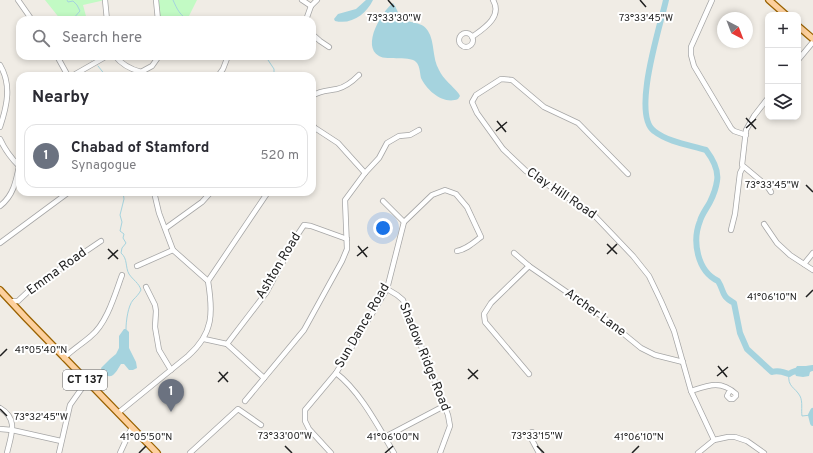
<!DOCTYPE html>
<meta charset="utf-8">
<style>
body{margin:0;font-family:Overpass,sans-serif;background:#f2f2f3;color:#2b2b33}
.controls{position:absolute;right:12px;top:12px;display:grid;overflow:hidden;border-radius:8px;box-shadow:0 2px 6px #0003}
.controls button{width:36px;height:36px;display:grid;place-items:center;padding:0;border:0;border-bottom:1px solid #e1e1e2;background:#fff;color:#2b2b33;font:20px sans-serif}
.compass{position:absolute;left:717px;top:12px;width:36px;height:36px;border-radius:50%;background:#fff;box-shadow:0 2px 6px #0003;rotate:138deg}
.you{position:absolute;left:383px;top:228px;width:14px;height:14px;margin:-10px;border:3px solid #fff;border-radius:50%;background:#1a73e8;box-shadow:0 0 0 6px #1a73e833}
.badge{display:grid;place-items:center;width:26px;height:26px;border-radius:50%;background:#0f766e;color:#fff;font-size:13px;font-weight:700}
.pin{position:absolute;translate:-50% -33px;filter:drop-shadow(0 1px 2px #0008)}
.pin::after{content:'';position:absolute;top:21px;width:14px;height:12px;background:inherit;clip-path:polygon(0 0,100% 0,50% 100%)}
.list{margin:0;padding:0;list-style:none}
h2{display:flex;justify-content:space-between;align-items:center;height:52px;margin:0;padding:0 16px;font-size:17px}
h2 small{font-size:13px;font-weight:400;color:#7c7c81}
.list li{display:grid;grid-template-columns:26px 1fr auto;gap:12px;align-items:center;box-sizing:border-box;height:64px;margin:0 8px 8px;padding:0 8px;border:1px solid #e1e1e2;border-radius:12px}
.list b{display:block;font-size:15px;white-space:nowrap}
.list p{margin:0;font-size:13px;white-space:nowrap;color:#7c7c81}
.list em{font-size:13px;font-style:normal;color:#7c7c81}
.icon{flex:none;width:22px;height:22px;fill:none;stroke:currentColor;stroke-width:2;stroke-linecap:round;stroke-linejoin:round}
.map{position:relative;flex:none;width:813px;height:453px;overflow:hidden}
.search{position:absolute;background:#fff;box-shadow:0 2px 6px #0003;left:16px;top:16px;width:300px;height:44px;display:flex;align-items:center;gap:10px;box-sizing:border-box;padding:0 14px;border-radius:12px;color:#7c7c81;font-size:15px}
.panel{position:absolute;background:#fff;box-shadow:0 2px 6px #0003;left:16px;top:72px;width:300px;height:124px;border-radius:12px}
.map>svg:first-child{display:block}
.park{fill:#c2fac4}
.water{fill:#a5d3de}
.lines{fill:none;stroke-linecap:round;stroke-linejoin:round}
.stream{stroke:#a5d3de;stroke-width:1}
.river{stroke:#a5d3de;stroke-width:6}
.minor-casing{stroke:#a6a6a6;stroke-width:6}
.major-casing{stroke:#9a6200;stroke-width:8}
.minor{stroke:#fff;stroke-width:4.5}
.major{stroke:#fdd09d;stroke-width:5.5}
.ticks{fill:none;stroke:#1f1f1f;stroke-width:1.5}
.labels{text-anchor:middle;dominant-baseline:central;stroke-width:4;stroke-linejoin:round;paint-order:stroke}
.shield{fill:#fff;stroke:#626262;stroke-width:1}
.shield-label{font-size:12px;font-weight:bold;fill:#1f1f1f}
.street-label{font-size:13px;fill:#1f1f1f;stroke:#fff}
.ticks-label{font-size:10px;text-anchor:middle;fill:#1f1f1f;stroke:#fff;stroke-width:4;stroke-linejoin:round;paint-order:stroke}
</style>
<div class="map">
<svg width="813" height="453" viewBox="0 0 813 453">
<rect width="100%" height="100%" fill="#f0ece5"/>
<g class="park">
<polygon points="45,0 105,0 83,5 87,20 61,20"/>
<polygon points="154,0 197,0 187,20 156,20"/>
</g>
<g class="water">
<path d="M366,0H373C366,14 352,25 335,21L334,19L338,14L356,9Z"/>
<path d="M393,3C397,8 398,15 403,19C411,24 422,21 428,31C435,42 432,58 439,70C443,79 453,86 459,94L460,96L458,99C444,105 427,91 421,78C420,74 420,67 417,63C412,55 387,61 379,56C361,46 382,11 393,3Z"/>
<path d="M124,329H126L129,332V348L136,362L137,368L133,370H129L124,364H121C119,367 116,373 113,375C108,379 102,373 101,368L110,359L116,354L119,348V336Z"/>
<polygon points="797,366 813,366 813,370 810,372 809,376 803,377 796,376 794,371"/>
</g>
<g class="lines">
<g class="stream">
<polyline points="67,0 68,2 73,1 77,5 80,11 72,20"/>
<path d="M173,0C177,9 180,16 189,20"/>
<polyline points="241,20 244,18 256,20"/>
<polyline points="88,56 91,60"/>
<polyline points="270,56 268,60 274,69 274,76"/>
<polyline points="98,66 106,76"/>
<path d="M123,192L124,199L120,215L122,222L120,231L124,234L123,238L126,243L122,248L121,253C128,259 125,267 129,274C133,280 139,283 141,290C139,294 136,297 133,300C128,306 126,321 126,329"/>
<path d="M789,374C787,387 795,387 800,396C803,402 801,410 802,416L811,415"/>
</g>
<g class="river">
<path d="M666,0C661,24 631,114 654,131C668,142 689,145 706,150C712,158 719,170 717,181C716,188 713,196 710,202C707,208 702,214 700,221C692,241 697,271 718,281C725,292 720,295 734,303L740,333L747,349L772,372C778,370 783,372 789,374C796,369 804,370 813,368"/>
<polyline points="813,411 811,415 813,423"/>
</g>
<defs>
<g id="minor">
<polyline points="18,0 32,20"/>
<polyline points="105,0 107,20"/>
<polyline points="156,0 158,20"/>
<polyline points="302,0 311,6"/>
<polyline points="712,0 691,47 691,55 694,66 731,128 734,131 746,135"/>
<polyline points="306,20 311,6 317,0"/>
<circle cx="466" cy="40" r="7"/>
<polyline points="312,34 320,41 329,47"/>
<path d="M472,37C483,29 503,17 493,0"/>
<polyline points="57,56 68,76"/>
<path d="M115,56C122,65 130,69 141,72"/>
<polyline points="247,56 252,57 260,56"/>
<polyline points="798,60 813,42"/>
<path d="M0,65C12,85 7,106 0,127"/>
<polyline points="141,72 152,66 159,56"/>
<polyline points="72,76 107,56"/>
<polyline points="218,76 223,69 228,56"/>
<path d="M312,96C321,90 327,91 337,89C346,87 353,81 359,75"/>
<polyline points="768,98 754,116 746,130 742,165 767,186 771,192"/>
<polyline points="312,124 315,128 338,143 365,173"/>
<path d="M0,139C5,150 11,158 19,166"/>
<polyline points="628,174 578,123 544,107 512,80 501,79 476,95 472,102 477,113 503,149 526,171 592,213 633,256 649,276 661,301 674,331 691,391 714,440"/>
<polyline points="154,192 159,213 173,250 208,281"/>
<polyline points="383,201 404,222"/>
<path d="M0,206C13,196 16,182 19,166"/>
<polyline points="764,224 777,243 790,255 813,270"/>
<polyline points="166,228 202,202 211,192"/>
<polyline points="731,230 735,214 740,173 743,167"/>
<polyline points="0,243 69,192"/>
<polyline points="514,253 529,266 603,317 641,348 655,355 683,362"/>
<polyline points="804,264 813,253"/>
<polyline points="137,266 173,250"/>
<polyline points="146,287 155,305 156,311 155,327 159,350 171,370"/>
<polyline points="387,289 397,295 403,300 448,415 450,426 440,453"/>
<polyline points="11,302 14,301 18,301 33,287 101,241"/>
<polyline points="204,339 227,344 264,378"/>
<polyline points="227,344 266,293 298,234 304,225 311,226 347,239"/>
<path d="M64,358C73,349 82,344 91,336C107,323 115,294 122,275"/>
<path d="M336,373C360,391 379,428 394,453"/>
<polyline points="529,374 485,322 484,314 491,303 529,266"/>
<path d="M691,391C709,385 721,380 736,394V396L733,399H730L727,396L730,390"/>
<polyline points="245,401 304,330 342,261 347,249 345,200 365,173 379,158 387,143 399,136 410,135 419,130"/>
<path d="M0,408C19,419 11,435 7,453"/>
<path d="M118,413L188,356C214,333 213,312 208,281L268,192"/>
<polyline points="0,429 12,430 61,441"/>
<polyline points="532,432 532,440 539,453"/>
<polyline points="385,437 444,406"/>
<polyline points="59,453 70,405 87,381"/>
<polyline points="120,453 132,427"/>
<polyline points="190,453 238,409 261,425"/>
<path d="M331,453L309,429L305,421V410L336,373L387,289L404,222L432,195L445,190L456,194L467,207L481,237C473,243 467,249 457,251"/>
<polyline points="698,453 714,440 728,437 735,437 747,441 764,453"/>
</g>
<g id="major">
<polyline points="769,0 786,15"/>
<polyline points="798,26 813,39"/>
<polyline points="0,290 26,318 157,453"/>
</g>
</defs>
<use href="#minor" class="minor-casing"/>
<use href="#major" class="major-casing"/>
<use href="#minor" class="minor"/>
<use href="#major" class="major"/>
</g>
<path class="ticks" d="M388,0L394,7M640,0L646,7M746,118L756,129M497,121L506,132M746,128L756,119M496,131L507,122M806,185L813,192M607,244L617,254M358,246L367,257M108,249L118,259M607,254L617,244M357,256L368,247M108,259L118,250M806,297L813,290M0,356L7,349M718,366L727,377M468,369L478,379M219,372L228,382M717,376L728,367M468,379L478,370M218,382L228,372M0,409L7,416M285,446L292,453M537,446L544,453M139,453L146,446M385,453L393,446M632,453L639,446"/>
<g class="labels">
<rect class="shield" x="63" y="370" width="44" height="20" rx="3"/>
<g class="shield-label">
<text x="85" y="380">CT 137</text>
</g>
<g class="street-label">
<text transform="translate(561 194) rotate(34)">Clay Hill Road</text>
<text transform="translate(279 266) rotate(-59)">Ashton Road</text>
<text transform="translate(57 272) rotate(-36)">Emma Road</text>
<text transform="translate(595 313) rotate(36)">Archer Lane</text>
<text transform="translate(363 326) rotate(-60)">Sun Dance Road</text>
<text transform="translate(424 357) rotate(68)">Shadow Ridge Road</text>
</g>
</g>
<g class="ticks-label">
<text x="394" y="21">73°33'30"W</text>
<text x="646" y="21">73°33'45"W</text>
<text x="772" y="188">73°33'45"W</text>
<text x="772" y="300">41°06'10"N</text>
<text x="41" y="353">41°05'40"N</text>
<text x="41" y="420">73°32'45"W</text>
<text x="285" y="439">73°33'00"W</text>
<text x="537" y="439">73°33'15"W</text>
<text x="146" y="440">41°05'50"N</text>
<text x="393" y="440">41°06'00"N</text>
<text x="639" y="440">41°06'10"N</text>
</g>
</svg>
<div class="controls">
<button>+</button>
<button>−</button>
<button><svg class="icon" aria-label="layers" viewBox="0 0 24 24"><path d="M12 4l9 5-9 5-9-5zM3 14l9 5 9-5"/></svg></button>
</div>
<svg class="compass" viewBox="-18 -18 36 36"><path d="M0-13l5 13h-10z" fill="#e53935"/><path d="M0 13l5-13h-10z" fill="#7c7c81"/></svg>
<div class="you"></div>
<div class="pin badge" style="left:171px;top:412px;background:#6b7280">1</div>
<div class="search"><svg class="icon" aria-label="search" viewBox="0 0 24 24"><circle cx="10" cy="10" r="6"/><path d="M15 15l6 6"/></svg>Search here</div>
<section class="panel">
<h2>Nearby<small></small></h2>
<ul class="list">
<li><span class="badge" style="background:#6b7280">1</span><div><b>Chabad of Stamford</b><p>Synagogue</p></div><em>520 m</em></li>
</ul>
</section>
</div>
